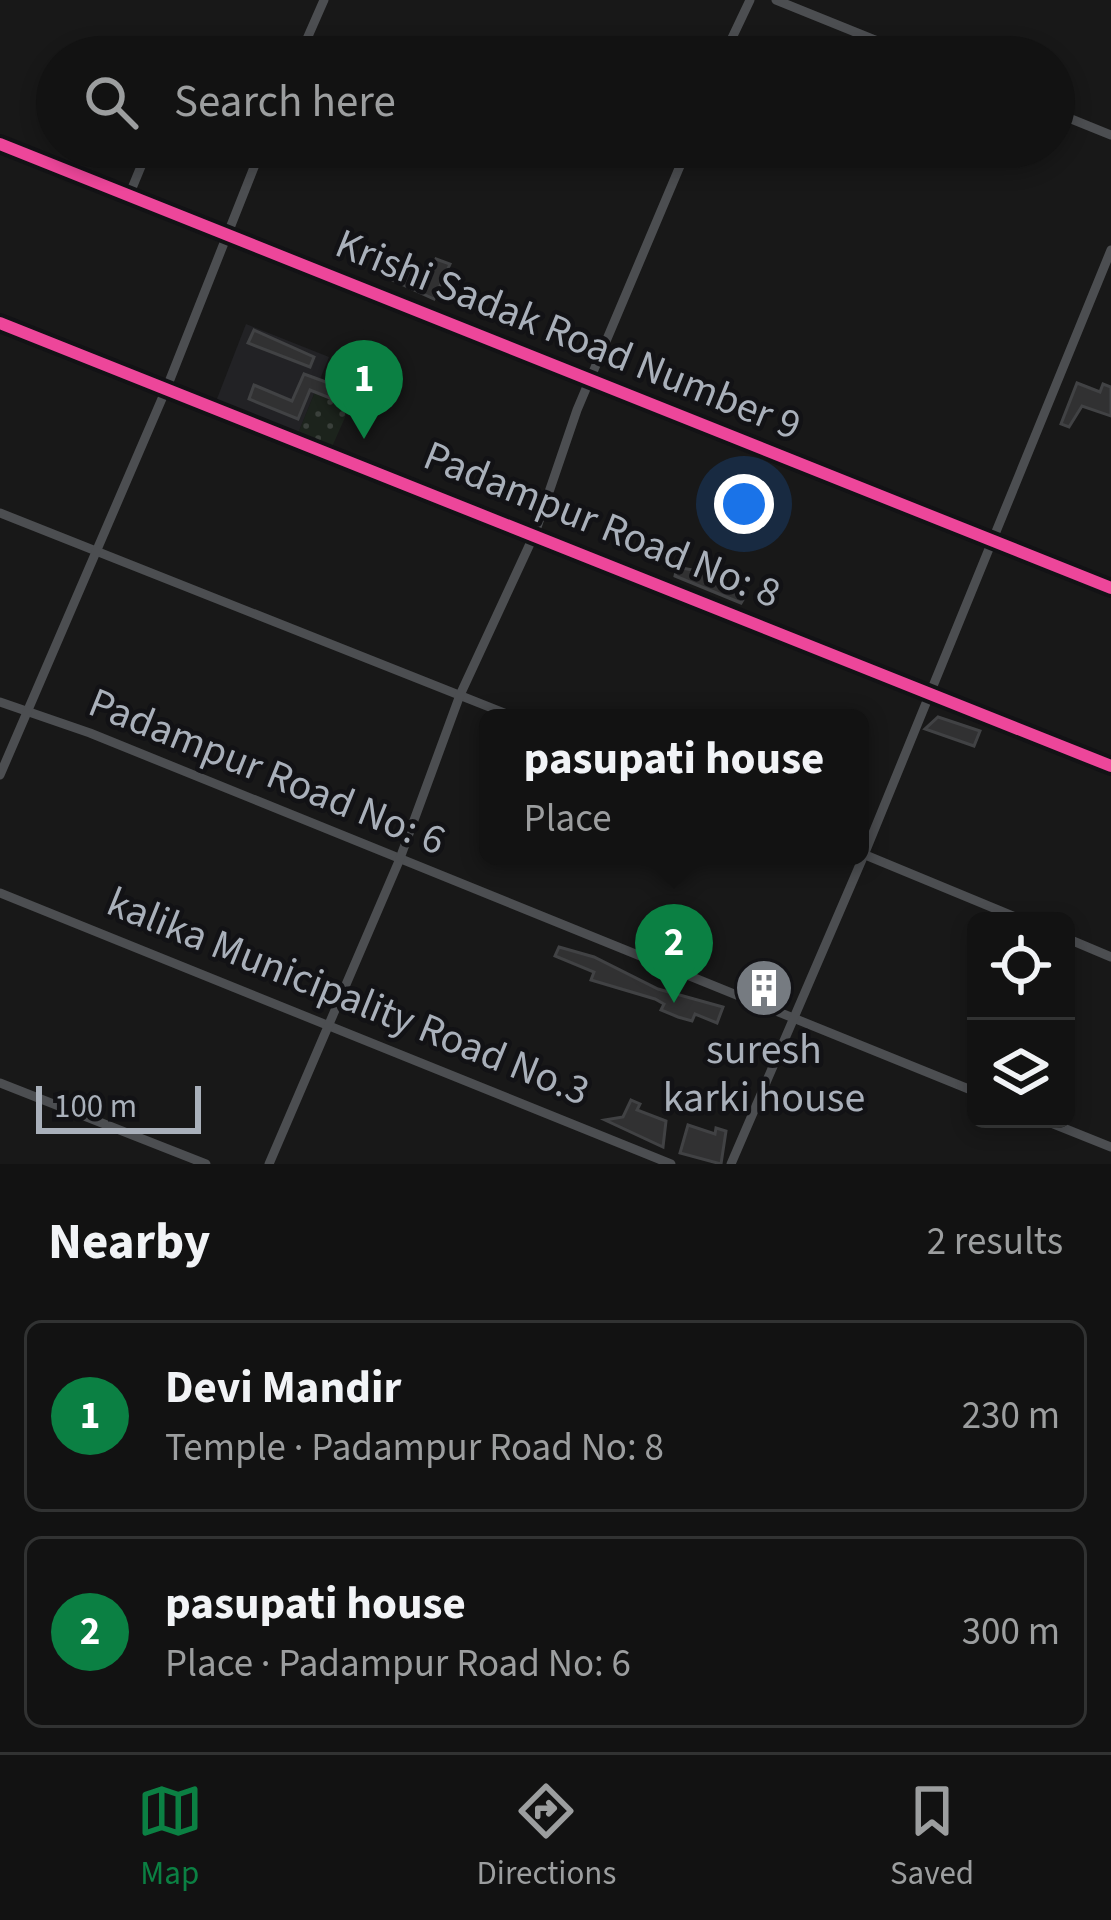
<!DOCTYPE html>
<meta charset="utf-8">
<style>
body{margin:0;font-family:"Source Sans 3",sans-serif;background:#1b1b1b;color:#f1f3f6}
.controls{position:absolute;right:36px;bottom:36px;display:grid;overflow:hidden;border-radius:18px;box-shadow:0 6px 18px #0003}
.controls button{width:108px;height:108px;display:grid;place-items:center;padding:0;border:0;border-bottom:3px solid #313232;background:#121212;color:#f1f3f6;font:60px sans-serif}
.scale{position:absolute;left:36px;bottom:30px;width:165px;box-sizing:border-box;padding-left:12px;border:6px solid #a9b0ba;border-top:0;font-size:33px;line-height:42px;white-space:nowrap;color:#a9b0ba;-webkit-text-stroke:9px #121215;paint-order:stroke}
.you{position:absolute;left:744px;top:504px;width:42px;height:42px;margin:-30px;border:9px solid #fff;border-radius:50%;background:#1a73e8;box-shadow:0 0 0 18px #1a73e833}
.badge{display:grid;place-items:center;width:78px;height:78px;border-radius:50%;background:#0b8043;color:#fff;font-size:39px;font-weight:700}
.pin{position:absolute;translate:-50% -99px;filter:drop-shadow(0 3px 6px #0008)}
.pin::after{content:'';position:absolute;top:63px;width:42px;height:36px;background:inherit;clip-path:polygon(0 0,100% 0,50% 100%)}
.popup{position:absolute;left:479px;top:709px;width:390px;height:156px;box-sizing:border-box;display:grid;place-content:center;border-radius:18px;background:#121212;filter:drop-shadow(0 3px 9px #0005);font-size:39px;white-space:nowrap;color:#9c9e9f}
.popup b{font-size:45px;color:#f1f3f6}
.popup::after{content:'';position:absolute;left:50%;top:100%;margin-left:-24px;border:24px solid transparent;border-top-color:#121212}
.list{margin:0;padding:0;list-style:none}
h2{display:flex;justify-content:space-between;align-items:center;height:156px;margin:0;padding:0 48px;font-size:51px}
h2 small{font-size:39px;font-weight:400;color:#9c9e9f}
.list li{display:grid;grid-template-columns:78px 1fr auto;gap:36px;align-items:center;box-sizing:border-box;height:192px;margin:0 24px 24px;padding:0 24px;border:3px solid #313232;border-radius:18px}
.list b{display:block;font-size:45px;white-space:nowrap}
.list p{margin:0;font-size:39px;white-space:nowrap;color:#9c9e9f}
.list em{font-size:39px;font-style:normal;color:#9c9e9f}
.icon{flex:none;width:66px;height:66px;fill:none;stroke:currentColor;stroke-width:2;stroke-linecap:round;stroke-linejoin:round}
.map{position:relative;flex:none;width:1111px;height:1164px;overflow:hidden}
.search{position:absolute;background:#121212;box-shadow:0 6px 18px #0003;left:36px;right:36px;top:36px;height:132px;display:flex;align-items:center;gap:30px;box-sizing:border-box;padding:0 42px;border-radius:66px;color:#9c9e9f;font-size:45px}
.sheet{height:588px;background:#121212}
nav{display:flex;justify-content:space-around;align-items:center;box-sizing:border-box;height:168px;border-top:3px solid #313232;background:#121212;font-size:33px;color:#9c9e9f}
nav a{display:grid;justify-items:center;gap:6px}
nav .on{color:#0b8043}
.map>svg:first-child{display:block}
.built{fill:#222225}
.park{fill:url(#park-dots)}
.building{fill:#313132;stroke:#414244;stroke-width:3}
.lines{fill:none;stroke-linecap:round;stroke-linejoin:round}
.minor{stroke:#4c4e51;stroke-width:9}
.tertiary{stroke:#4c4e51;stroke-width:12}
.cycleway-casing{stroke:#121215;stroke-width:20}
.cycleway{stroke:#ed469a;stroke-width:12}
.labels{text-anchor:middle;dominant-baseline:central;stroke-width:9;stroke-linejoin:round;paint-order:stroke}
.street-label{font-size:42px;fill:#a9b0ba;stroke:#121215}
.poi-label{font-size:42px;fill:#a9b0ba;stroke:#121215}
</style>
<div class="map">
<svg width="1111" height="1164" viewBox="0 0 1111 1164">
<defs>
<pattern id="park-dots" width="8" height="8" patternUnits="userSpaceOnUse" patternTransform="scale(3)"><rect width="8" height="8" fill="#1c231c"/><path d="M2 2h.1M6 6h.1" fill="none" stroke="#3a403b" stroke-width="1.8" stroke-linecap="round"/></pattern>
</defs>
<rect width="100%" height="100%" fill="#181818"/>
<polygon class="built" points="246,324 329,357 297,436 215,404"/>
<polygon class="park" points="315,392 350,406 331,449 297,436"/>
<g class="building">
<polygon points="436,259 450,264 434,299 388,278 393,265 430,275"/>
<polygon points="254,330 314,357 310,367 248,343"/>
<polygon points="304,374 345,389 340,402 310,390 298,419 249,399 254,385 292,401"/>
<polygon points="1077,383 1100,392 1103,384 1111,387 1111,416 1082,406 1069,427 1061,424"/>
<polygon points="711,564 725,570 720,584 744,598 741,603 675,576 677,567 708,573"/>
<polygon points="938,717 980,731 974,746 925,729"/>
<polygon points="559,947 594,957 658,989 723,1007 717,1023 695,1014 692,1021 678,1017 661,1010 664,1004 655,999 591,980 594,972 555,956"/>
<polygon points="631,1100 640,1104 637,1110 666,1121 663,1147 605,1120 623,1117"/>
<polygon points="688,1125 715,1134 716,1128 726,1131 721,1164 680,1153"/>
</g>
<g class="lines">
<g class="minor">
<polyline points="776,0 917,57"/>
<polyline points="185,57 187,53"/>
<polyline points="299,57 324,0"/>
<polyline points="723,57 750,0"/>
<polyline points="1054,112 1111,135"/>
<polyline points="130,193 149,147"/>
<polyline points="0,323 1111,766"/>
<polyline points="0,513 517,718"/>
<polyline points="0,702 90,733 976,1092"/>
<polyline points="0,775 167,387 262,147"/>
<polyline points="863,854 1025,921"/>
<polyline points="0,893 671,1164"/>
<polyline points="1066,938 1111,957"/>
<polyline points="0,1083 206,1164"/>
<polyline points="1041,1119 1111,1147"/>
<polyline points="269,1164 399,861 460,695 535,533 577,410 688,147"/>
<polyline points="731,1164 864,855 1111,250"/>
</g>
<polyline class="tertiary" points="0,144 1111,588"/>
<defs>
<g id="cycleway">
<polyline points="0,144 1111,588"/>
<polyline points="0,323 1111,766"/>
</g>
</defs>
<use href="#cycleway" class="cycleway-casing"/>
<use href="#cycleway" class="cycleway"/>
</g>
<defs>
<symbol id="building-disc" viewBox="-11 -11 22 22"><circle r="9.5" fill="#767b81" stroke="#121215"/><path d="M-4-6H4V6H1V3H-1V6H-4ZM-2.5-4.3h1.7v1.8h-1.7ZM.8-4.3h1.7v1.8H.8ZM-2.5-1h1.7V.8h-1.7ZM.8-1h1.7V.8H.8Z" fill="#fff"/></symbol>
</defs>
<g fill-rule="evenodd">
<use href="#building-disc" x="731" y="955" width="66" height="66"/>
</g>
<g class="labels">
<g class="street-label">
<text transform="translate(568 335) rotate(22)">Krishi Sadak Road Number 9</text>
<text transform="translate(602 525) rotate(22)">Padampur Road No: 8</text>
<text transform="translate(267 772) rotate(22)">Padampur Road No: 6</text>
<text transform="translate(348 997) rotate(22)">kalika Municipality Road No.3</text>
</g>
<g class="poi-label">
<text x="764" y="1050">suresh<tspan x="764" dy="48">karki house</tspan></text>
</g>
</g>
</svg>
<div class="controls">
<button><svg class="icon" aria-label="locate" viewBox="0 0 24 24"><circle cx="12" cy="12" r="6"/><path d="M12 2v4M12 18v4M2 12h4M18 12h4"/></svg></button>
<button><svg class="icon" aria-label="layers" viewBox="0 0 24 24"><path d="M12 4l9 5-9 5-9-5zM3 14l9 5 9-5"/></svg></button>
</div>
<div class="scale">100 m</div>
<div class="you"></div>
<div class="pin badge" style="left:364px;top:439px">1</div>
<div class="pin badge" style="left:674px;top:1003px">2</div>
<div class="popup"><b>pasupati house</b>Place</div>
<div class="search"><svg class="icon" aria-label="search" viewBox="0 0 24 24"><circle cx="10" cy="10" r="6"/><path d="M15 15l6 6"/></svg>Search here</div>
</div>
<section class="sheet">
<h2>Nearby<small>2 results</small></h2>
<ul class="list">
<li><span class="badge">1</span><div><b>Devi Mandir</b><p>Temple · Padampur Road No: 8</p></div><em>230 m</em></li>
<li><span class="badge">2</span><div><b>pasupati house</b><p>Place · Padampur Road No: 6</p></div><em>300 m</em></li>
</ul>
</section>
<nav>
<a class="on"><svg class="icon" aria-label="map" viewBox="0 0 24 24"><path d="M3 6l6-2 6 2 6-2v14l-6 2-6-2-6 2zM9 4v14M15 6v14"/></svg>Map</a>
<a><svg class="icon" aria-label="directions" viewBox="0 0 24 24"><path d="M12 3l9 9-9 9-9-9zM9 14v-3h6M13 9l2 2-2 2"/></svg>Directions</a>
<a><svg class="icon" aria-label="saved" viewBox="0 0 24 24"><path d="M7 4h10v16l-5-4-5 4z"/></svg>Saved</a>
</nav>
